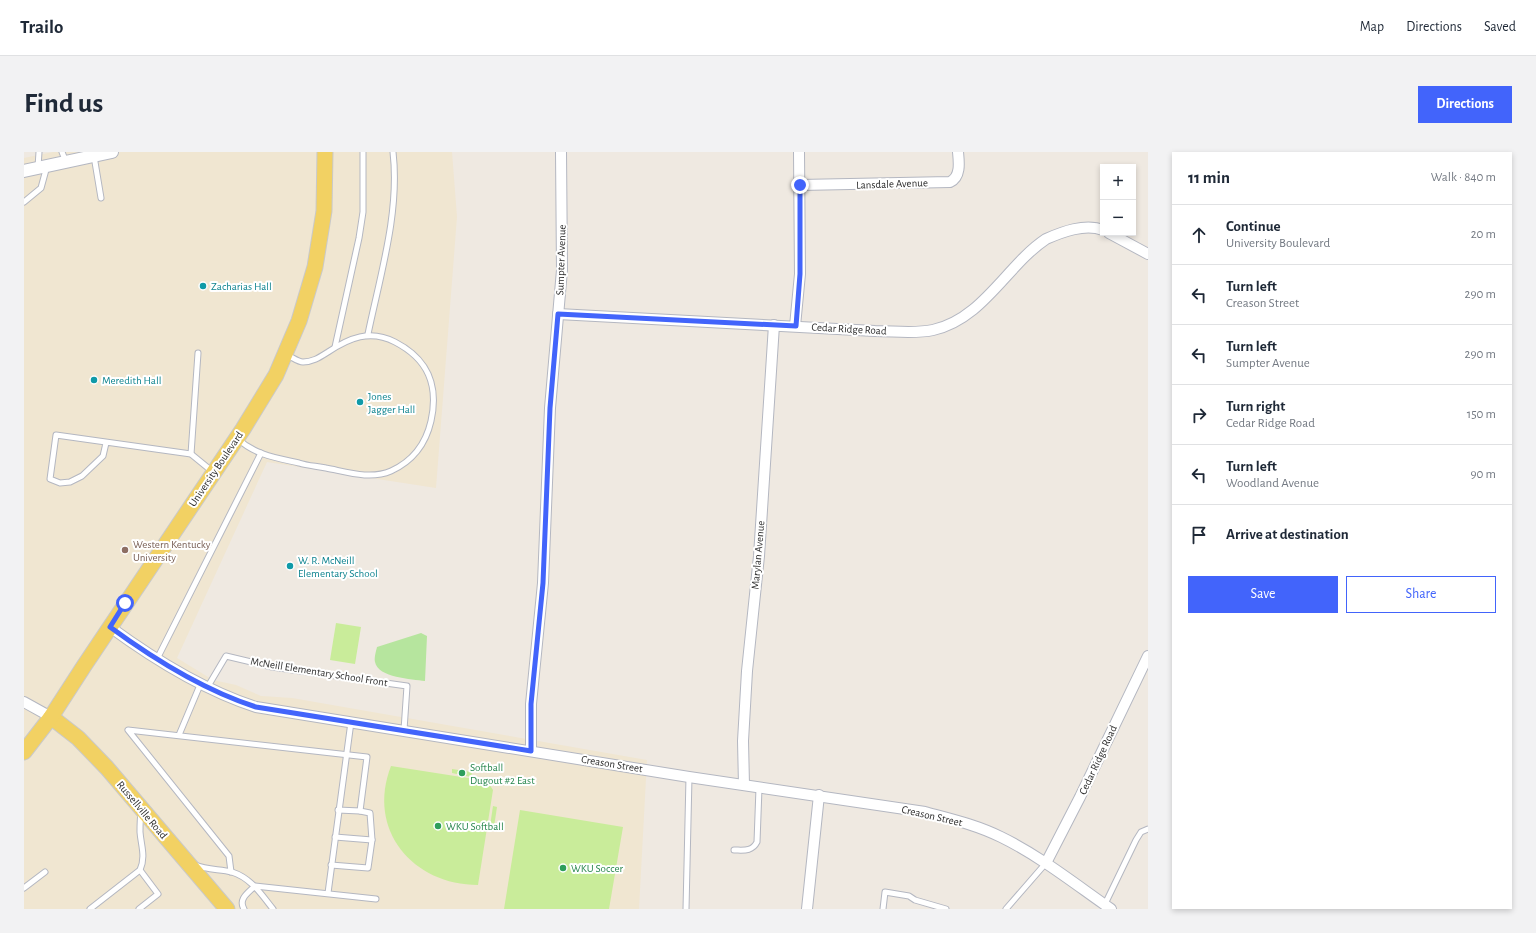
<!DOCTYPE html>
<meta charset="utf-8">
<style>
body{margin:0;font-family:"Alegreya Sans",sans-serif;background:#f2f2f3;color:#1f2937}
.controls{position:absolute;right:12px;top:12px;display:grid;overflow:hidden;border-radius:0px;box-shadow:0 2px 6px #0003}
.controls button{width:36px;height:36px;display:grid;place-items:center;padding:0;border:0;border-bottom:1px solid #e0e1e3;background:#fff;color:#1f2937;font:20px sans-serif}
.stop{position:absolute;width:12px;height:12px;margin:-9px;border:3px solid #4264fb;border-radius:50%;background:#fff}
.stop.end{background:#4264fb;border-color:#fff;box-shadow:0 1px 4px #0008}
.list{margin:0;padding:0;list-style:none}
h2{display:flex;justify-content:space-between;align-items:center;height:52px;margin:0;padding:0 16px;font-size:17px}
h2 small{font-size:13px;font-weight:400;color:#747a83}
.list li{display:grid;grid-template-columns:26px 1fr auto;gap:12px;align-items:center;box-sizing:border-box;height:60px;padding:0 16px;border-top:1px solid #e0e1e3}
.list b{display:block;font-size:15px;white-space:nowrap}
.list p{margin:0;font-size:13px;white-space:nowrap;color:#747a83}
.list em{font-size:13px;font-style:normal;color:#747a83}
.actions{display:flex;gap:8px;padding:12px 16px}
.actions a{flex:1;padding:9px 0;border:1px solid #4264fb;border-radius:0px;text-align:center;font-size:14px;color:#4264fb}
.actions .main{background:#4264fb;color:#fff}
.icon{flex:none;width:22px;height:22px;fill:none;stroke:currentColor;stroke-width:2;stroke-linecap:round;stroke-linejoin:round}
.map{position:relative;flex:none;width:1124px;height:757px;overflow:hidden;border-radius:0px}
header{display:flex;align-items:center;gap:24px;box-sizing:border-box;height:56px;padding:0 20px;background:#fff;border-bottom:1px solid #e0e1e3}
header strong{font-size:19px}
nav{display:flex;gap:22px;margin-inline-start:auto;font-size:14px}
.intro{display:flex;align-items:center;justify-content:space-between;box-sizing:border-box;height:96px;padding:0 24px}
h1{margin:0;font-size:28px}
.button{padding:10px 18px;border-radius:0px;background:#4264fb;color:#fff;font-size:14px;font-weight:700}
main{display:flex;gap:24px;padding:0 24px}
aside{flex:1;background:#fff;border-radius:0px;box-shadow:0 2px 6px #0003}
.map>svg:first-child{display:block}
.education{fill:#f0e6d1}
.park{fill:#b6e59e}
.pitch{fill:#c9ec9a}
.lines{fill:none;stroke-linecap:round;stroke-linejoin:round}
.service-casing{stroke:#b4b7c1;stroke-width:7}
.minor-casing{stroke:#b4b7c1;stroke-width:12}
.tertiary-casing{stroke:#b4b7c1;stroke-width:14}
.primary-casing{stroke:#c9c9c9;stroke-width:17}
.service{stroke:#fff;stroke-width:5}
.minor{stroke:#fff;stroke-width:10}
.tertiary{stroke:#fff;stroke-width:12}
.primary{stroke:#f2d163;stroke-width:15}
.route{stroke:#4264fb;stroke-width:5}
.culture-dot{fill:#0f9aa8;stroke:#fff;stroke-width:1.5}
.education-dot{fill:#8d6e63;stroke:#fff;stroke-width:1.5}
.leisure-dot{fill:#2e9e5b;stroke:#fff;stroke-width:1.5}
.labels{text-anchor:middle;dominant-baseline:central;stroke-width:4;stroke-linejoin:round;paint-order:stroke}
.street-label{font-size:11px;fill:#2e2e2e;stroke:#fff}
.culture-label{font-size:11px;fill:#0d838f;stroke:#fff;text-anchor:start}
.education-label{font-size:11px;fill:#785e54;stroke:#fff;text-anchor:start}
.leisure-label{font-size:11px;fill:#27864d;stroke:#fff;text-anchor:start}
</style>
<header>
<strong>Trailo</strong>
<nav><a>Map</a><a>Directions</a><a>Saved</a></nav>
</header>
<div class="intro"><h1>Find us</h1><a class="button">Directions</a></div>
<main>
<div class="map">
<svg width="1124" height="757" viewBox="0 0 1124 757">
<rect width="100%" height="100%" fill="#efe9e1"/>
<polygon class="education" points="29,0 428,0 433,65 412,336 243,310 153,506 189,528 212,533 237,544 268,546 623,608 615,757 0,757 0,6"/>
<path class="park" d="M397,481L403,484L401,529C388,527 354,526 351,510C350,506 352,499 353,495Z"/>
<g class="pitch">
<polygon points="312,471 337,475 331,512 306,508"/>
<path d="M367,614L463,629L469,638L454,733C389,733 342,678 367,614Z"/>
<polygon points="428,617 448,620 447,625 428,621"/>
<polygon points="469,654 473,655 470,675 466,674"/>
<polygon points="496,658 599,675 585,757 480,757"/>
</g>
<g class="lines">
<defs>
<g id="service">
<polyline points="38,0 42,10"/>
<polyline points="70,4 77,46"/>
<polyline points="14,15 15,0"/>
<polyline points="0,50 17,36 23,14"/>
<path d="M344,182C356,124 376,60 369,0"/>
<polyline points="311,195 335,86 339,60 339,0"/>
<path d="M214,287C231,303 253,306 275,311C284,314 293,314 302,316C323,320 346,328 367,319C389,309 402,291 407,269C415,233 404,207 371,190C346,177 325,186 304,200C296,205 289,210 279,210C274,210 268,205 263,203"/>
<polyline points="82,291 79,304 58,324 46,330 36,331 26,327 32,283 167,302 189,320"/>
<polyline points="167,302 174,201"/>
<polyline points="133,507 237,301"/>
<polyline points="183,536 202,504 248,515 383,534 380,578"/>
<polyline points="155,583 176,533"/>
<polyline points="311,685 348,688"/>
<path d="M710,698C719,698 728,700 733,690L735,636"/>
<path d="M171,713C183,718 196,717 208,720C227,726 237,742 249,757"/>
<polyline points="307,713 344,716 348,688 346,661 336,659 314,658"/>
<polyline points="207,720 205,704 104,578 343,605 336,659"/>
<polyline points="0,736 21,720"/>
<polyline points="304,741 327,570"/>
<polyline points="1081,752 1112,688 1117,680 1124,677"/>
<path d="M66,757L116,718C122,704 117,694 116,680C116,674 116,667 117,661"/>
<polyline points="115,757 134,742 116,718"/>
<path d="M220,757C214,747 224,741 231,734L352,747"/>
<polyline points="662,757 665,625"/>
<polyline points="859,757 861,740 885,744 891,748 922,757"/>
<polyline points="982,757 1022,711"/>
</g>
<g id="minor">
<path d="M776,33L926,30C937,25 935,10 934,0"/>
<polyline points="1085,81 1124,102"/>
<path d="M534,162L851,179C870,179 891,182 909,178C959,167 983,113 1022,87C1038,80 1061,71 1079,78"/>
<polyline points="771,174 776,122 775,0"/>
<path d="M86,475C131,508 179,538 232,555L665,625L901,660C927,667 953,673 977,685C1016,704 1051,732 1087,757"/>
<polyline points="0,550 27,565"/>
<polyline points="507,599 507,552 519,431 526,256 538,118 537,0"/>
<polyline points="720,633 719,589 723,519 735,404 750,173"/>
<polyline points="1022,711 1056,645 1124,504"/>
<polyline points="783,757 795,643"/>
</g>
<polyline id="tertiary" points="0,19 88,0"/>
<g id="primary">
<polyline points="27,565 54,586 83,616 203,757"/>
<polyline points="0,600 27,565 60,514 219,277 252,223 275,169 291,115 300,59 301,0"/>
</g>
</defs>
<use href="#service" class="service-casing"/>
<use href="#minor" class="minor-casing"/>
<use href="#tertiary" class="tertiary-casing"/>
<use href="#primary" class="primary-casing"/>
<use href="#service" class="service"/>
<use href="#minor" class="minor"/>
<use href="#tertiary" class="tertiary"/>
<use href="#primary" class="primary"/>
</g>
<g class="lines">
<path class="route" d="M101,451L86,475C131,508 179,538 232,555L507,599V552L519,431L526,256L534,162L772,174L776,122V33"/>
</g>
<g class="culture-dot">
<circle cx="179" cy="134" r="4"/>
<circle cx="70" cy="228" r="4"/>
<circle cx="336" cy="250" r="4"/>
<circle cx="266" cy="414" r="4"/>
</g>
<circle class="education-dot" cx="101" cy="398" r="4"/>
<g class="leisure-dot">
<circle cx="438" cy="621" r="4"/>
<circle cx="414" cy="674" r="4"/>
<circle cx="539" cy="716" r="4"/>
</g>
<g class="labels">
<g class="street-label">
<text transform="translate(868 32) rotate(-2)">Lansdale Avenue</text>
<text transform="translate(537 108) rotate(-88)">Sumpter Avenue</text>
<text transform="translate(825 177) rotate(3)">Cedar Ridge Road</text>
<text transform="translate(192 317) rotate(-56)">University Boulevard</text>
<text transform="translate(734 403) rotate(-85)">Marylan Avenue</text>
<text transform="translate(295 520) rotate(9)">McNeill Elementary School Front</text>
<text transform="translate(1074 608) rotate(-65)">Cedar Ridge Road</text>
<text transform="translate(588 612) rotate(9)">Creason Street</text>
<text transform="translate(118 658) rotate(50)">Russellville Road</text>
<text transform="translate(908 664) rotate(13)">Creason Street</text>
</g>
<g class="culture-label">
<text x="187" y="134">Zacharias Hall</text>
<text x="78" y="228">Meredith Hall</text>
<text x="344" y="244">Jones<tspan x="344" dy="13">Jagger Hall</tspan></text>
<text x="274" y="408">W. R. McNeill<tspan x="274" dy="13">Elementary School</tspan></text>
</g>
<g class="education-label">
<text x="109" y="392">Western Kentucky<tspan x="109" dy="13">University</tspan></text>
</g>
<g class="leisure-label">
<text x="446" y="615">Softball<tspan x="446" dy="13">Dugout #2 East</tspan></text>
<text x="422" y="674">WKU Softball</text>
<text x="547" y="716">WKU Soccer</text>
</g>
</g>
</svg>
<div class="controls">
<button>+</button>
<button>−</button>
</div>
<div class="stop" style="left:101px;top:451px"></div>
<div class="stop end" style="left:776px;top:33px"></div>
</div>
<aside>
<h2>11 min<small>Walk · 840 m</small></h2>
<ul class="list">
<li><svg class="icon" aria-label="ahead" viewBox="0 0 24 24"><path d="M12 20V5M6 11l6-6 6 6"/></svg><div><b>Continue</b><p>University Boulevard</p></div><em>20 m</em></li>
<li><svg class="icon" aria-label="left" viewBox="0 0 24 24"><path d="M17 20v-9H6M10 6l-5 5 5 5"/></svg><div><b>Turn left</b><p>Creason Street</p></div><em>290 m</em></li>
<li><svg class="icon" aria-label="left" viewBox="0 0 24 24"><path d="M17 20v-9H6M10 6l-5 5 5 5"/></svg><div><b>Turn left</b><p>Sumpter Avenue</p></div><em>290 m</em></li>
<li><svg class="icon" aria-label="right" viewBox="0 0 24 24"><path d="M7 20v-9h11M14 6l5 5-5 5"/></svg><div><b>Turn right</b><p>Cedar Ridge Road</p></div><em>150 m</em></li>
<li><svg class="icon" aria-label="left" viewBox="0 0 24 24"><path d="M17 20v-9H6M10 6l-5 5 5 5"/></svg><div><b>Turn left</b><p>Woodland Avenue</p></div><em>90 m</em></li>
<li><svg class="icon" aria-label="arrive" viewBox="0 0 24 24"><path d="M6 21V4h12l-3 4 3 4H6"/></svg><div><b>Arrive at destination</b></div></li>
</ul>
<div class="actions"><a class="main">Save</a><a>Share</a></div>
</aside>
</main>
